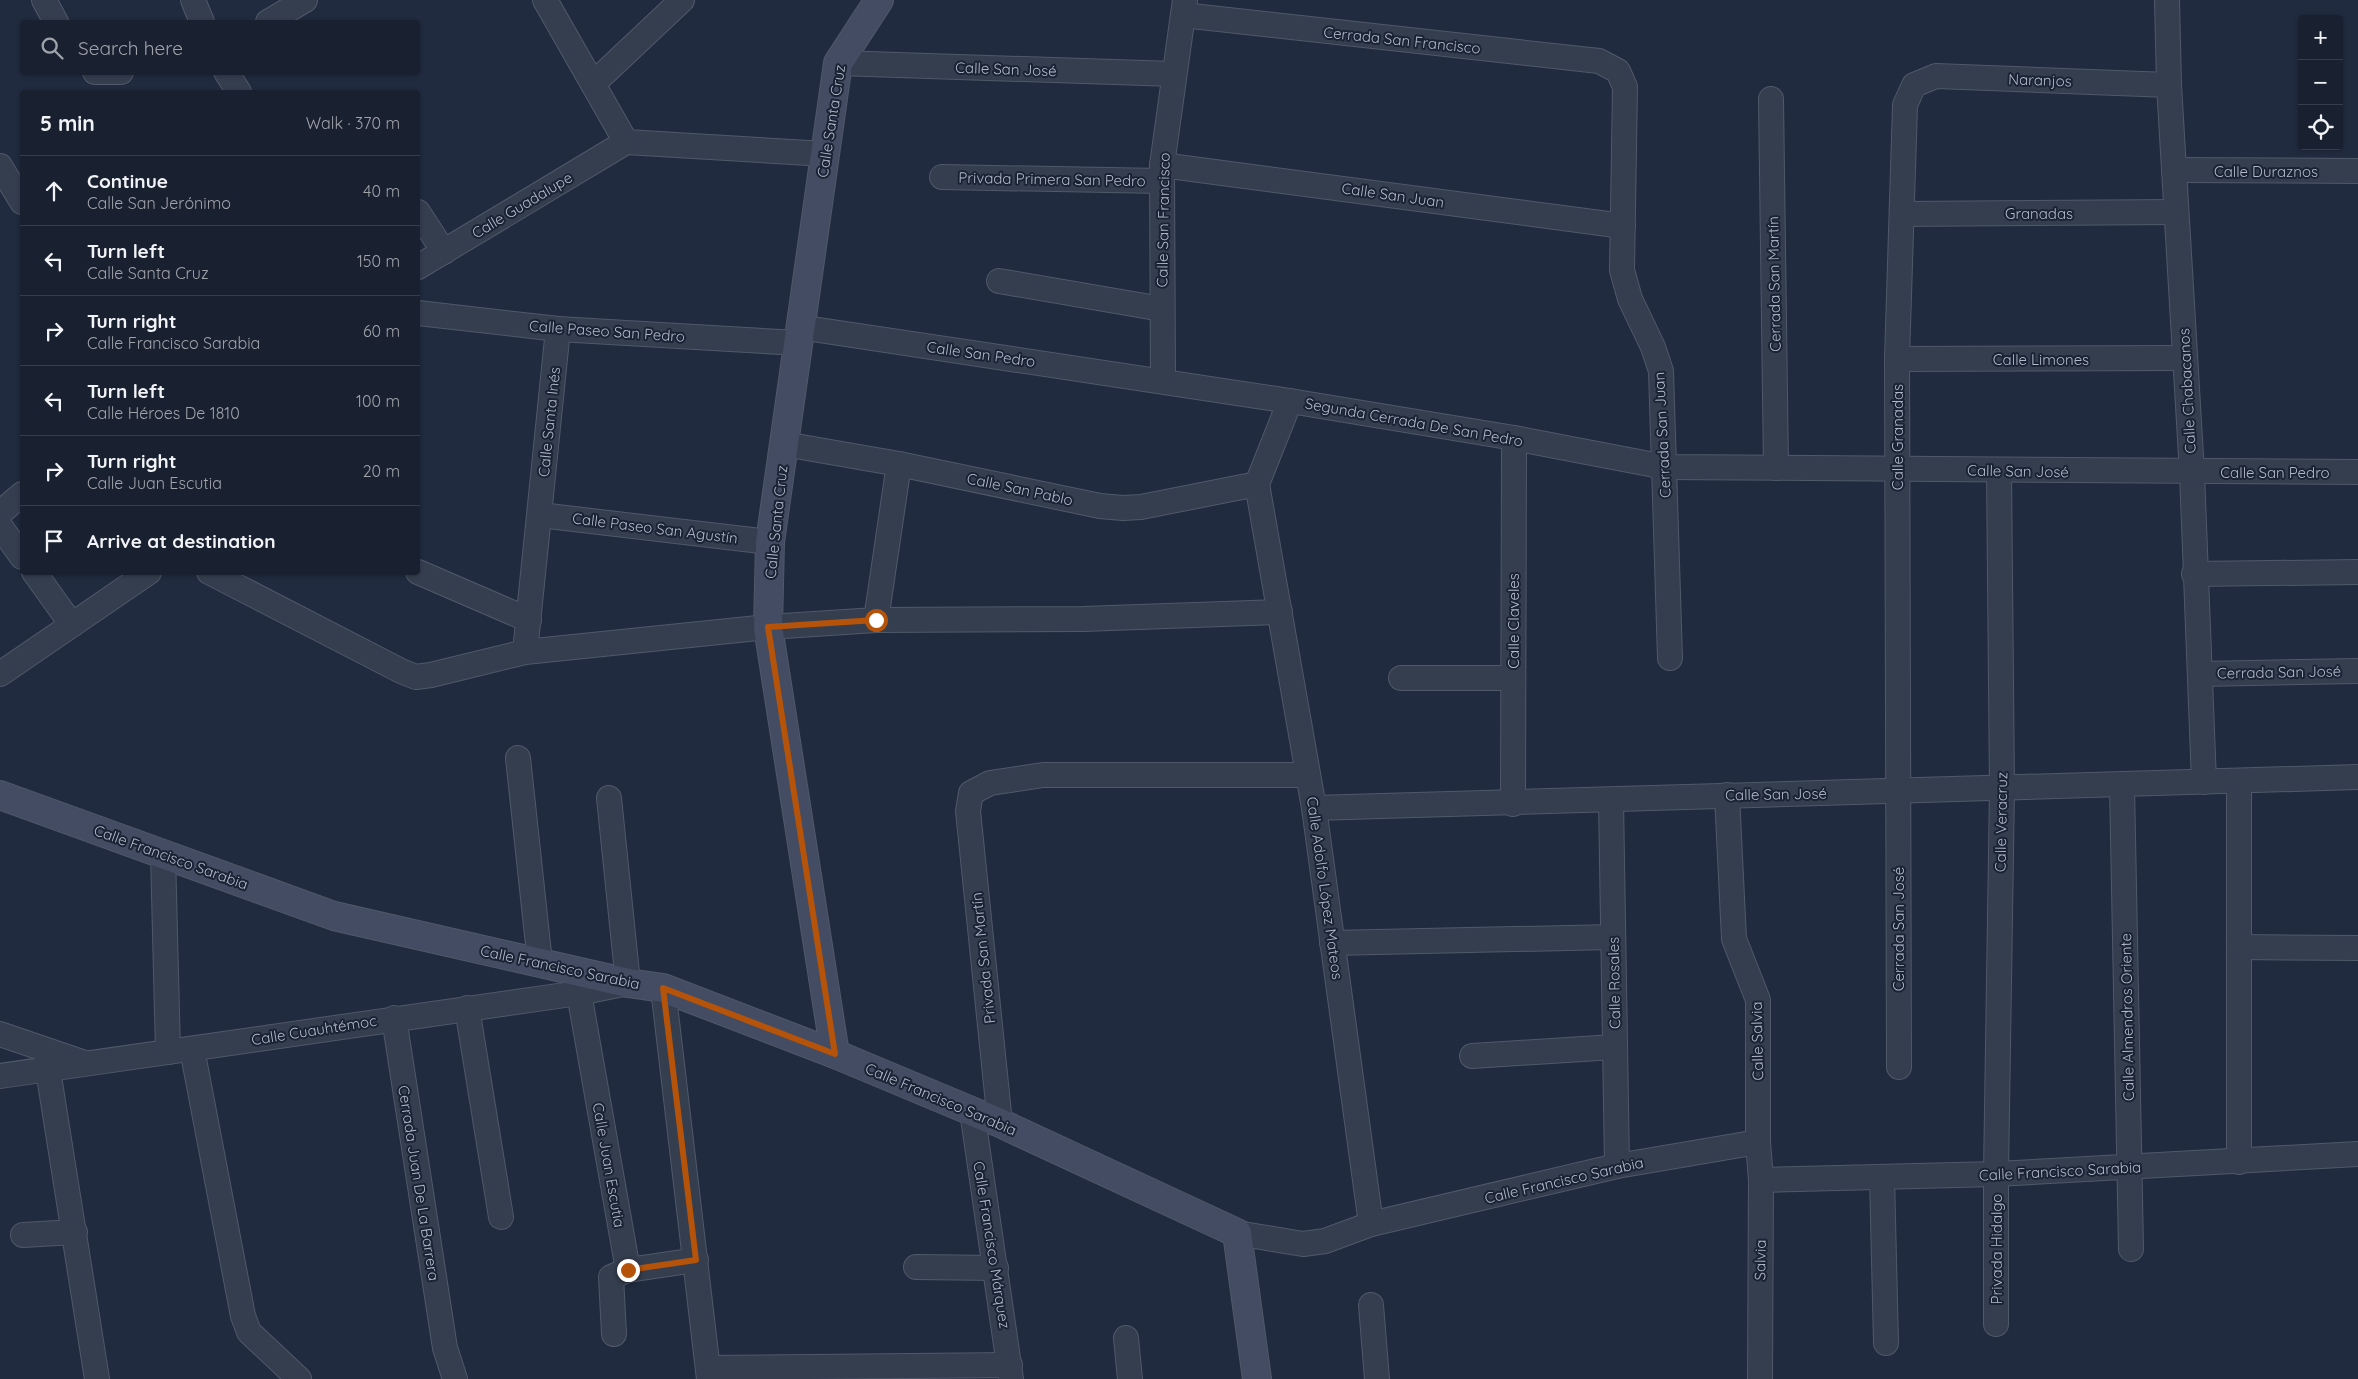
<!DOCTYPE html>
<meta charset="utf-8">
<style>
body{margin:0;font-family:Quicksand,sans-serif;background:#262d3b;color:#f1f3f6}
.controls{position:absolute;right:15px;top:15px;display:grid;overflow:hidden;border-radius:5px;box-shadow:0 1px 4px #0004}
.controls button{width:45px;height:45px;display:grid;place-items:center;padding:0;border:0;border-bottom:1px solid #373e4b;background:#19202f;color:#f1f3f6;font:25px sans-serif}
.stop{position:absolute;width:15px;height:15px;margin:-11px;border:4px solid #b45309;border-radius:50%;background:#fff}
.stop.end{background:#b45309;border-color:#fff;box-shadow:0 1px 5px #0008}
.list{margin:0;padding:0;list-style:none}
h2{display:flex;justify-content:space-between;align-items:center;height:65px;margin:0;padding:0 20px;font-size:21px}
h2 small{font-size:16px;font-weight:400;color:#9fa3aa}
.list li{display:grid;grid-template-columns:32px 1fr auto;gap:15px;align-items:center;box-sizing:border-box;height:70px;padding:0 20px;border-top:1px solid #373e4b}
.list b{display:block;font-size:19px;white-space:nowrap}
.list p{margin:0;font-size:16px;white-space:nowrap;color:#9fa3aa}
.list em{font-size:16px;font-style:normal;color:#9fa3aa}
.icon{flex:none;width:28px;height:28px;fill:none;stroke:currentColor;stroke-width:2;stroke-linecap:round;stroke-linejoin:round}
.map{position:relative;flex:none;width:2358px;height:1379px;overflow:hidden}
.search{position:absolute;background:#19202f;box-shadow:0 1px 4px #0004;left:20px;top:20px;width:400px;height:55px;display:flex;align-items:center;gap:12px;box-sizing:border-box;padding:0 18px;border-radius:5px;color:#9fa3aa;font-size:19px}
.panel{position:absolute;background:#19202f;box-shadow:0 1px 4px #0004;left:20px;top:90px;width:400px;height:485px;border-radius:5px}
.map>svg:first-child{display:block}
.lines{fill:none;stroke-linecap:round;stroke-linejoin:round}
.street-casing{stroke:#50596a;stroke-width:26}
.secondary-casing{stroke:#50596a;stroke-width:30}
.street{stroke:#353e4f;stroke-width:24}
.secondary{stroke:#434c62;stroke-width:28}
.route{stroke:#b45309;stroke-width:6}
.labels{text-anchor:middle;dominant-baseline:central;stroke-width:4;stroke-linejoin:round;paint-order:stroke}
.street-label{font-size:15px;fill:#b1b9ca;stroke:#1a2334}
</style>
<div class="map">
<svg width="2358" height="1379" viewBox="0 0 2358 1379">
<rect width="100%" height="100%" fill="#212b3f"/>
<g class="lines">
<defs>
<g id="street">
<polyline points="44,0 56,22"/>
<polyline points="193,0 202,22"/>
<polyline points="545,0 626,142"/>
<polyline points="2167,0 2169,85 2192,473 2204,782"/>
<polyline points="1183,15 1599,61 1618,71 1625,87 1622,270 1630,299 1653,347 1661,371 1670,658"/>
<polyline points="268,22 305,0"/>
<polyline points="838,63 1174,74"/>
<polyline points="95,72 121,72"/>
<polyline points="226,72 239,92"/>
<polyline points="594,83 682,0"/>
<polyline points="1771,99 1776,468"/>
<polyline points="1162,165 1623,226"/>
<polyline points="0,166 22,202"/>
<polyline points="2174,170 2358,171"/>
<polyline points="942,177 1161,181"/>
<polyline points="418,212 444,252"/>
<polyline points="1902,214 2176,212"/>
<polyline points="418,267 626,142 825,154"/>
<polyline points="999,281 1162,309"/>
<polyline points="418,313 558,329 798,343"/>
<polyline points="799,327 1290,401 1514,438 1665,467 2358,472"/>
<polyline points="1897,359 2185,358"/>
<polyline points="1163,381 1162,165 1185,0"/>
<polyline points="784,444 899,464 1100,506 1123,508 1141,507 1257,484"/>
<polyline points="1257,484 1314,808 1371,1224"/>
<polyline points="1257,484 1290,401"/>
<polyline points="0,513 22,494"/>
<polyline points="540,515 770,542"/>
<polyline points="0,526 22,557"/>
<polyline points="34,572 72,625"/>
<polyline points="209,572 401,671 416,677 431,675 525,652 768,627 876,620 1083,619 1280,612"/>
<polyline points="418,572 529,620"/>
<polyline points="2194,574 2358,572"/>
<polyline points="876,620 899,464"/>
<polyline points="525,652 558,329"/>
<polyline points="0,674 149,572"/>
<polyline points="2200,674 2358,671"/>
<polyline points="1401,678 1513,678"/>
<polyline points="518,758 540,963"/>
<polyline points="2239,781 2239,1162"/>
<polyline points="2122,785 2131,1249"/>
<polyline points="1727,795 1734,939 1758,1000 1758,1142 1761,1180 1760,1379"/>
<polyline points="1611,800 1617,1166"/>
<polyline points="1513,804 1514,438"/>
<polyline points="1314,808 2358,777"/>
<polyline points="163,854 168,1052"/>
<polyline points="1332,943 1613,937"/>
<polyline points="2239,947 2358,948"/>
<polyline points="663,988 709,1379"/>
<polyline points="579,993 628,1270"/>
<polyline points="467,1008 501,1217"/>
<polyline points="394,1018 445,1348 455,1379"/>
<polyline points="0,1034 85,1063"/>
<polyline points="192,1049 243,1316 249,1332 299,1379"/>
<polyline points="1472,1056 1614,1047"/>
<polyline points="1899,1067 1897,359 1905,105 1914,85 1936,76 2169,85"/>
<polyline points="48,1070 97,1379"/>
<polyline points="0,1076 579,993 628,983 609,798"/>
<polyline points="972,1111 1011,1379"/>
<polyline points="1000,1123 968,811 971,793 990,783 1043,775 1308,775"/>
<polyline points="1882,1177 1886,1343"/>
<polyline points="1761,1180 1996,1174 2358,1154"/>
<polyline points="1237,1233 1303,1244 1325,1241 1371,1224 1617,1166 1758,1142"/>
<polyline points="23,1235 75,1232"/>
<polyline points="916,1267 996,1268"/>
<polyline points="1371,1305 1377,1379"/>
<polyline points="1996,1324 1996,1174 2002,789 1999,470"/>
<polyline points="614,1334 611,1277 628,1270 696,1260"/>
<polyline points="1126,1338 1130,1379"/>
<polyline points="708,1368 1010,1365"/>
</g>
<g id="secondary">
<polyline points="0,795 334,916 628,983 663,988 835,1054 1000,1123 1237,1233 1257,1379"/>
<polyline points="835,1054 768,627 770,542 838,63 879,0"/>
</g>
</defs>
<use href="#street" class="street-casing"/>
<use href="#secondary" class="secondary-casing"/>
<use href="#street" class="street"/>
<use href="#secondary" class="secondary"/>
</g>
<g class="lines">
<polyline class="route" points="628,1270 696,1260 663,988 835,1054 768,627 876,620"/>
</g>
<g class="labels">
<g class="street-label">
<text transform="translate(1402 40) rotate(6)">Cerrada San Francisco</text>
<text transform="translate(1006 69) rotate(2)">Calle San José</text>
<text transform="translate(2040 80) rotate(2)">Naranjos</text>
<text transform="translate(831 121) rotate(-81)">Calle Santa Cruz</text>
<text x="2266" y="171">Calle Duraznos</text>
<text transform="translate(1052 179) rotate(1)">Privada Primera San Pedro</text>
<text transform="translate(1393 195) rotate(8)">Calle San Juan</text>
<text transform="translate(522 205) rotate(-31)">Calle Guadalupe</text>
<text x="2039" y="213">Granadas</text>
<text transform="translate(1163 220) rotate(-89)">Calle San Francisco</text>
<text transform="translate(1774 284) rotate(-91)">Cerrada San Martín</text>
<text transform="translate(607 331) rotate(4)">Calle Paseo San Pedro</text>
<text transform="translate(981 354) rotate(8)">Calle San Pedro</text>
<text x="2041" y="359">Calle Limones</text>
<text transform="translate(2187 391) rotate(-93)">Calle Chabacanos</text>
<text transform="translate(549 422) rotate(-84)">Calle Santa Inés</text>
<text transform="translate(1414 422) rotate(10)">Segunda Cerrada De San Pedro</text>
<text transform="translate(1662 435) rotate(-93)">Cerrada San Juan</text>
<text transform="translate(1897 437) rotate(-90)">Calle Granadas</text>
<text transform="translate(2018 471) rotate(1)">Calle San José</text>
<text x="2275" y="472">Calle San Pedro</text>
<text transform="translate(1020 489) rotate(12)">Calle San Pablo</text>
<text transform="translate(776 522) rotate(-84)">Calle Santa Cruz</text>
<text transform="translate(655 528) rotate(7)">Calle Paseo San Agustín</text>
<text transform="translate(1513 621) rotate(-90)">Calle Claveles</text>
<text transform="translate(2279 672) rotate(-1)">Cerrada San José</text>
<text transform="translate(1776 794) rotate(-1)">Calle San José</text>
<text transform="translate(2001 822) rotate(-89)">Calle Veracruz</text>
<text transform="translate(171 857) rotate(20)">Calle Francisco Sarabia</text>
<text transform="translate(1325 888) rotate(82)">Calle Adolfo López Mateos</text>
<text transform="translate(1898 929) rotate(-90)">Cerrada San José</text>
<text transform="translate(983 958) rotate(-96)">Privada San Martín</text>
<text transform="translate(560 967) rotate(12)">Calle Francisco Sarabia</text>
<text transform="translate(1614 983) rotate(-91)">Calle Rosales</text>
<text transform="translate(2127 1017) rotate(-91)">Calle Almendros Oriente</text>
<text transform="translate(314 1030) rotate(-9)">Calle Cuauhtémoc</text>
<text transform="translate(1757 1041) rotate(-91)">Calle Salvia</text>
<text transform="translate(941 1099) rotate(23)">Calle Francisco Sarabia</text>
<text transform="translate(609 1165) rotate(80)">Calle Juan Escutia</text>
<text transform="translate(2060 1171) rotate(-3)">Calle Francisco Sarabia</text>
<text transform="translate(1564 1180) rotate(-13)">Calle Francisco Sarabia</text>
<text transform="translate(419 1183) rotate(81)">Cerrada Juan De La Barrera</text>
<text transform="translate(992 1245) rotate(81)">Calle Francisco Márquez</text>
<text transform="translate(1996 1249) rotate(-90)">Privada Hidalgo</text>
<text transform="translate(1760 1260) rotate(-89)">Salvia</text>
</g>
</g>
</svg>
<div class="controls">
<button>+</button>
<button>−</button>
<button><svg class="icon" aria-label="locate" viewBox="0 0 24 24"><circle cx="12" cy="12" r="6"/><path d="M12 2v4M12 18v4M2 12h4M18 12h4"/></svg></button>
</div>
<div class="stop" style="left:876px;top:620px"></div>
<div class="stop end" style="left:628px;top:1270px"></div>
<div class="search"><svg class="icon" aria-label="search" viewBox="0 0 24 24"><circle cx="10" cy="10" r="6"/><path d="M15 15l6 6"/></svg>Search here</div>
<section class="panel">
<h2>5 min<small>Walk · 370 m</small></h2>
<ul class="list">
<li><svg class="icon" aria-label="ahead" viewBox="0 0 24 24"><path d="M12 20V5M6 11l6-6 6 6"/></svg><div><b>Continue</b><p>Calle San Jerónimo</p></div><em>40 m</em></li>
<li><svg class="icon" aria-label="left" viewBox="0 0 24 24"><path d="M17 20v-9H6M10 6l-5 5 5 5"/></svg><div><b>Turn left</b><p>Calle Santa Cruz</p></div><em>150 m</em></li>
<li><svg class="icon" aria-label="right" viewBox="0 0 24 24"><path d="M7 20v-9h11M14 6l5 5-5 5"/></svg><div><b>Turn right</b><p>Calle Francisco Sarabia</p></div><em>60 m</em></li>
<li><svg class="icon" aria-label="left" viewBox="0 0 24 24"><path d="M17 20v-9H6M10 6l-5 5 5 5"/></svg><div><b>Turn left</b><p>Calle Héroes De 1810</p></div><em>100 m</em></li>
<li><svg class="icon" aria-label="right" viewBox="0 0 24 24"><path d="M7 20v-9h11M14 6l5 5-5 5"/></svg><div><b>Turn right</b><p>Calle Juan Escutia</p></div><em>20 m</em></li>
<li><svg class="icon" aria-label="arrive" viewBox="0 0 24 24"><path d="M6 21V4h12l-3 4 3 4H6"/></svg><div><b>Arrive at destination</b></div></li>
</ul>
</section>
</div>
